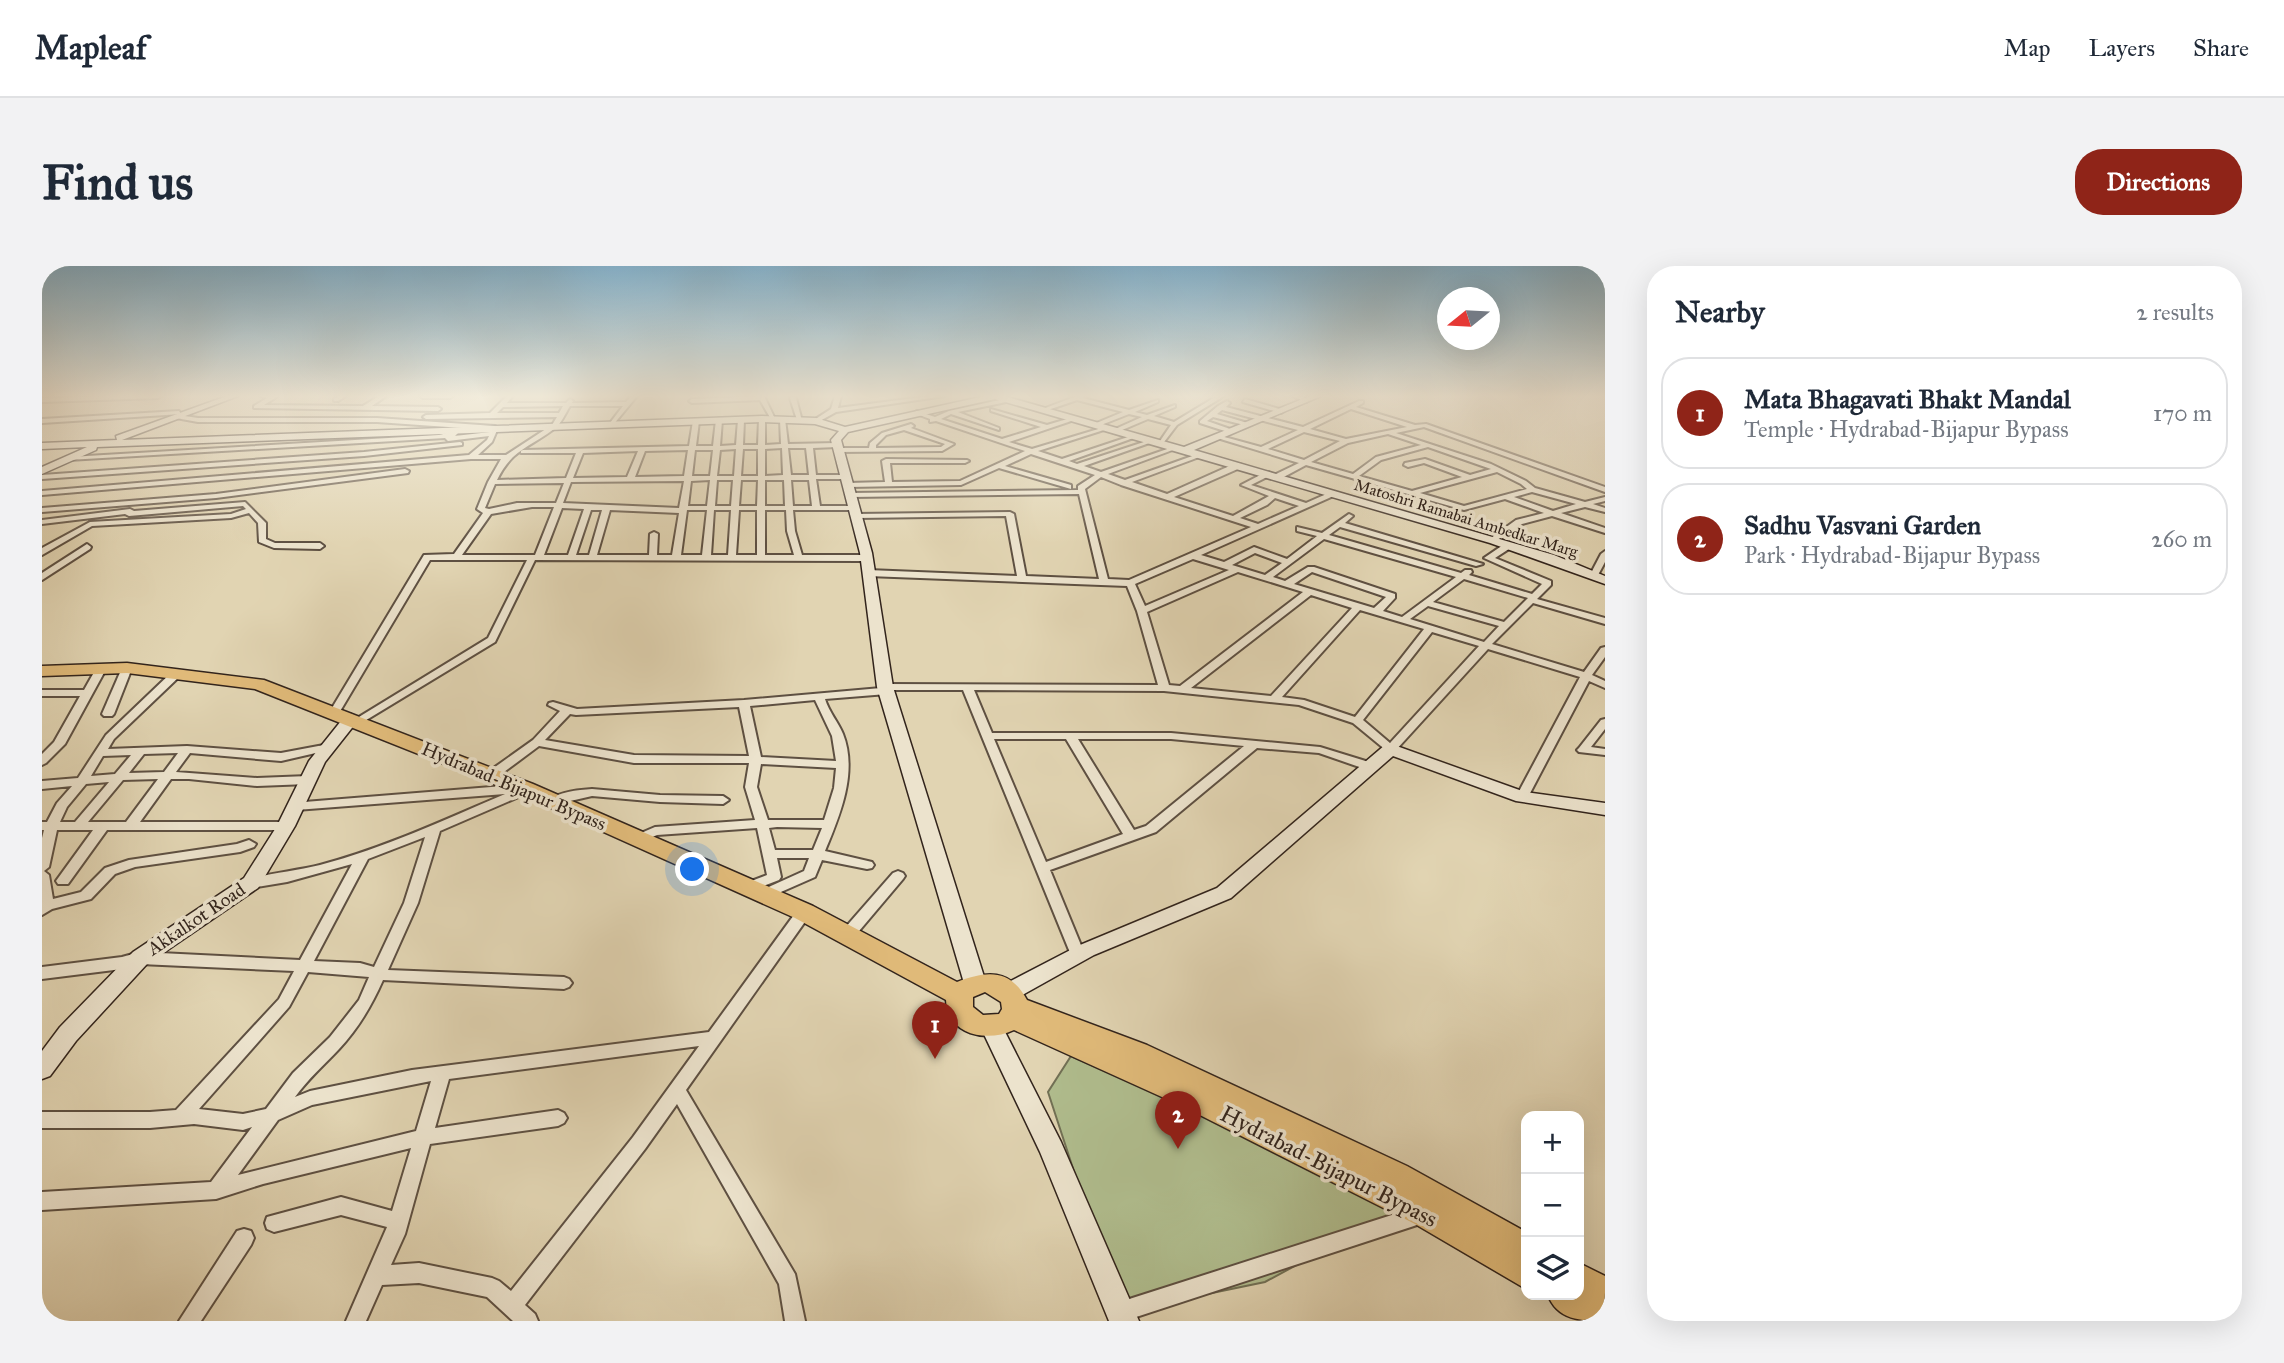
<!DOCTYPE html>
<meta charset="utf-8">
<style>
body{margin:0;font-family:"IM FELL Great Primer",serif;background:#f2f2f3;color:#1f2937}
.controls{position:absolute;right:21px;bottom:21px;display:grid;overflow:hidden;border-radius:14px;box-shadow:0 7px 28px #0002}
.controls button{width:63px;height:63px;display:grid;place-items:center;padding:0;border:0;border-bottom:2px solid #e0e1e3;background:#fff;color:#1f2937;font:35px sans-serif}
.compass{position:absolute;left:1395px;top:21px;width:63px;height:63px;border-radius:50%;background:#fff;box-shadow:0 7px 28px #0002;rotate:252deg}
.you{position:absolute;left:651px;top:604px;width:24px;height:24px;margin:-18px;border:5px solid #fff;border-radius:50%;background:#1a73e8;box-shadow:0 0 0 10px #1a73e833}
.badge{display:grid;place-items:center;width:46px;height:46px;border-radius:50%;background:#8f2418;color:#fff;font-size:23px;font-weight:700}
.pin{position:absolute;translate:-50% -58px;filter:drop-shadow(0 2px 4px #0008)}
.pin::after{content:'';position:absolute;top:37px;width:24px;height:21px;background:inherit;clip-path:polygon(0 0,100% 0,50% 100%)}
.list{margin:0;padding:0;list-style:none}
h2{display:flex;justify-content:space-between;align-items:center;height:91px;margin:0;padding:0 28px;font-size:30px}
h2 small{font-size:23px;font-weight:400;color:#747a83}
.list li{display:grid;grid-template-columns:46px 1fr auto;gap:21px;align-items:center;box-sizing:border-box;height:112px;margin:0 14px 14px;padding:0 14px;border:2px solid #e0e1e3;border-radius:28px}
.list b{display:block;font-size:26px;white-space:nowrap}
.list p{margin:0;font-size:23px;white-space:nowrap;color:#747a83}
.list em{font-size:23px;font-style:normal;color:#747a83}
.icon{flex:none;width:38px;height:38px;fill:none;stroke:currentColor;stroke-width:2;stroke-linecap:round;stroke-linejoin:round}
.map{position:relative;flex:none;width:1563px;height:1055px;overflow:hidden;border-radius:28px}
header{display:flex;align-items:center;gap:42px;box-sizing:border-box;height:98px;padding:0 35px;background:#fff;border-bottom:2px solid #e0e1e3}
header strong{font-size:33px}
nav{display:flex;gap:38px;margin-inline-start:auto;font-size:24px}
.intro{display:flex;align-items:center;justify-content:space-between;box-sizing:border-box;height:168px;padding:0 42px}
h1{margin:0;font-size:49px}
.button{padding:18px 32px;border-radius:28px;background:#8f2418;color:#fff;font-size:24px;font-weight:700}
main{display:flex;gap:42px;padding:0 42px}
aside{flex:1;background:#fff;border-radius:28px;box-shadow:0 7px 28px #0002}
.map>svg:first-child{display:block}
.green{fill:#b0bd8e;stroke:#717055;stroke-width:2}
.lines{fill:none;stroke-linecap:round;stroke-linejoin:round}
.street-casing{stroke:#5e5042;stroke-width:4}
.secondary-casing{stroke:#32241c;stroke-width:3}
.primary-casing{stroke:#32241c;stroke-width:3}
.street{fill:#ece3cd;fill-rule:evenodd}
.secondary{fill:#ece3cd;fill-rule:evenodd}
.primary{fill:#e0ba79;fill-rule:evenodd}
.labels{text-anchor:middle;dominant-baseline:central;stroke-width:7;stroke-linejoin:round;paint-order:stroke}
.far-street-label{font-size:16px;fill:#32241c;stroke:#ece3cd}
.street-label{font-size:19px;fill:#32241c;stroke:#ece3cd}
.near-street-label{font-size:23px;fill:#32241c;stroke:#ece3cd}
</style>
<header>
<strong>Mapleaf</strong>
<nav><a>Map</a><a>Layers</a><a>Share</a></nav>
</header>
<div class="intro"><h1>Find us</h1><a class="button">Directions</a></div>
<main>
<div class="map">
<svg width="1563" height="1055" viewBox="0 0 1563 1055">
<rect width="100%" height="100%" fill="#e1d4b2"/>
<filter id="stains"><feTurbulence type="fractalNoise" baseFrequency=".00286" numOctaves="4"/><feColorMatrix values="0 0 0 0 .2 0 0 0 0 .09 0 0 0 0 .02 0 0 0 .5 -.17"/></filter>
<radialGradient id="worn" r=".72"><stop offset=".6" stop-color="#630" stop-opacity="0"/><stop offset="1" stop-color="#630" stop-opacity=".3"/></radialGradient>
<polygon class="green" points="1029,790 1366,939 1223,1016 1078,1046 1006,826"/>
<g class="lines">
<defs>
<g id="street">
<polygon points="70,130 119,130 116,132 0,136 0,132"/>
<polygon points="218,130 236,130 222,139 321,140 337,130 344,130 330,140 396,141 399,143 396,145 212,142 212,140 225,132"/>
<polygon points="297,130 304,130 296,135 292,135 292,133"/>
<polygon points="378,130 411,130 408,132 381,132"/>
<path d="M465,130H471L465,137H524L528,133L531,135L530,137L584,136L589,130H595L571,159L568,157L581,140H528C523,148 519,158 512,163C487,182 470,183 455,214L524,212L534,187H479V185L481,184L647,180L651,155L654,153L657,155L654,180H671L674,154L677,152L680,154L678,180L694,179L696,154L699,152L702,154L701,179H716L717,153L720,151L723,153V179L739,178L738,154L743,153L746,178L795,177L798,179L795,181L771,182L774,209H803L807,211L803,213H774L778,240H812L816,242L812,244H751L753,265L760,289H824L828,292L824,295L493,294L453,376L316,459L310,456L312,454L446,372L485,294H388L297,447L292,450L287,447L382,289L412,288L441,247L435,243L446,216L459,193H429L0,229V225L427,189L445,174L447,170L406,175L403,172L26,194L24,193L28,191L397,169C404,168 414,162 418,163V165L413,170L448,166L449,164L335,156H156L134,152V150L136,149L156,152H335L453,160L456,162L450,176L436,189H464L510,159L515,151L384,153L381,151L384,149L448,147ZM521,140L517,147H455L461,141ZM740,182L741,209L723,210V183ZM746,182H764L767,209H749ZM694,183L692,210H675L678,184ZM701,183H716V210H699ZM646,184L642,210L593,211L603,185ZM653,184H671L668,210H650ZM596,185L585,211L531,212L541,187ZM668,214L665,240H646L649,215ZM675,214H691L689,240H673ZM699,214H716L715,240H697ZM723,214H742L743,240H723ZM749,214H767L770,240H751ZM642,215L637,242L521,237L529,216ZM522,217L514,237H475L447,243L443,242L453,218ZM490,241H512L493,289H420L449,248ZM520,242L542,243L526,289H502ZM549,244H560L547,289H534ZM568,244L637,247L630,289H615L616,268L612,266L608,268L607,289H555ZM645,244H665L660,289H639ZM672,244H689L686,289H669ZM697,244H715V289H694ZM723,244H744L745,265L752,289H723Z"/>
<polygon points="722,130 734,155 730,155 718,134 650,137 647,135 650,133"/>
<polygon points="751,130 754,132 760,155 755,154 748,132"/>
<polygon points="793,130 799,130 796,142 888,130 903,130 794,146 776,156 772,156 772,154 789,143"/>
<polygon points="1035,130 1043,130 1041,132 1087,144 1116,134 1116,136 1093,146 1105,149 1133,139 1133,141 1112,150 1132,156 1175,130 1182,130 1135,159 1119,180 1116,178 1129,159 1106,153 1073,167 1071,166 1071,164 1100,151 1087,148 1054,161 1051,159 1052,158 1081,146 1035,134 1003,145 998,144"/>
<polygon points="1250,130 1258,130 1267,134 1264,136"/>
<path d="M967,132L969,135L916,146L957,162V164L909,148L899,153L960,173L999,161L949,145V143L1005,159L1032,151L1035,153L967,176L990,183L1063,161L1068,162L996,185L1020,193L1092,169L1097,170L1027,195L1035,198L1108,174L1113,175L1042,200L1059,206L1131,181L1136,182L1066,208L1083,214L1156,188H1160V190L1090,216L1125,228L1192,198H1198V202L1132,231L1191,250L1227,230L1199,219L1224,206H1227V210L1209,219L1264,237L1289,226L1296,228L1159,289L1182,296L1212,281L1245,293L1275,270L1255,265V261L1280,267L1307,248L1311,250L1303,257L1441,298L1434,300L1298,261L1287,269L1419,307L1423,304H1429L1430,306L1427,309L1490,328L1500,318L1442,292L1464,277H1470V281L1453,292L1509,315V319L1495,333L1563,352V358L1491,337L1450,378L1542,406L1559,382L1563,381V391L1550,409L1563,415V422L1547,415L1486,531L1480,535L1474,531L1538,411L1446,383L1353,485H1345L1311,457L1257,439L1122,425L932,424L950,467H1129L1278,481L1330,497L1332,500L1326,504L1277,487L1215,482L1114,566L1008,604L1043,689L1041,693L1036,694L1031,693L1029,689L921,424H850L849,427L845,428L783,433C787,446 796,456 801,468C816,506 798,549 783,585L830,596L832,599L830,602L825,603L780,594L773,611L723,633L718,631L716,628L718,625L762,605L767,592H735L739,611L737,614L706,626L701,624L699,621L701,618L725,609L715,562L615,569L597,577L591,573L592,570L613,561L713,554L703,521L707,497H592L497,480L454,512H446L444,509L446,506L491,474L518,445L506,439L507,437L511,436L535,443L702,434L839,422V419L843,418L1116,419L1095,345L1085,320L826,310L822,307L826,304L975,310L964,250L814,252L810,250L814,248L968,246L972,248L984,310L1057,313L1037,228L808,231L804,229L808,227L1036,224V220L1053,209L989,188L963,200L1029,219V223L957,202L919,219L806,221L802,219L806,217L843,216L840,195L844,193L925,194L927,195L923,197H848L850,216L918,215L983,185L894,155L888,156V153L872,147L875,145L893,151L907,145ZM1059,211L1079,219L1209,261L1087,314L1066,313L1043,223ZM1233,232L1257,240L1216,258L1198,252L1225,239ZM1282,273L1414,311L1360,351L1341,345L1353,332V328L1272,301H1266L1243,315L1231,311ZM1213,287L1240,297L1223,309L1190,299ZM1151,293L1187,304L1103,340L1093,318ZM1196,306L1261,326L1138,420L1127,419L1105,346ZM1270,306L1344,331L1332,342L1252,318ZM1422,313L1486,332L1462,356L1391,336ZM1269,329L1310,342L1229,430L1149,422ZM1386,340L1457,360L1442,376L1368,353ZM1318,344L1382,363L1313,451L1262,434L1240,431ZM1390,366L1437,380L1348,477L1321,454ZM773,434L790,470L794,495L719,491L708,440ZM697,441L707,490L592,489L503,474L528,448L534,449ZM952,473H1024L1081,568L1004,596ZM1036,473H1129L1202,480L1104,560L1092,564ZM719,498L794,502L792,522L782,554H726L715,521ZM735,561L780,562L771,584H733L727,562Z"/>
<polygon points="1203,133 1241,144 1242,145 1239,147 1201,136"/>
<path d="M1185,135L1188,137L1184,141L1261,161L1317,135H1321V137L1314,141L1373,159L1384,158L1563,221V226L1382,161L1354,167L1449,198L1484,215L1493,222L1543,236L1563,231V235L1551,238L1563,242V246L1543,241L1519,247L1563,262V267L1510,250L1480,258L1452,276H1449V272L1474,254L1502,247L1463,233L1422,244L1264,199L1238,213H1232V209L1257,197L1172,171L1175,169L1219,181L1256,164L1180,144L1175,148L1209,158L1206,160L1171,151L1165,155L1191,164V166L1189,167L1158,157V155L1176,140ZM1309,143L1365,161L1304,173L1268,163ZM1262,166L1298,175L1262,194L1226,183ZM1346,168L1379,179L1334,191L1311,208L1269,196L1306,177ZM1386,181L1449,203L1428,209L1383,193L1363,197L1362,199L1366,201L1382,197L1420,211L1370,225L1317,210L1339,194ZM1455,206L1479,218L1485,223L1422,240L1378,227ZM1490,226L1534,238L1511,245L1472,231Z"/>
<polygon points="137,145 139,148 0,157 0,153"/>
<path d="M869,158L872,160L869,162L912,178L900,185L796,186L793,184L796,182H827L828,177L840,167ZM862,164L903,178L899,181L834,182V179L844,169Z"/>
<polygon points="418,176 420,177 420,179 322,190 0,213 0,209 322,186"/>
<polygon points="363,203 367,205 366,207 174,232 0,246 0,242 174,228"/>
<polygon points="203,236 224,257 224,273 233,277 278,277 282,280 278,283 232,282 217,276 216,257 207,247 189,252 50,260 0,289 0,282 48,256 189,248 204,243 201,240 87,250 83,248 0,258 0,254 88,243 92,245"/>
<polygon points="45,278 49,281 48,283 0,314 0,307"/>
<polygon points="1563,285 1563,296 1556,309 1549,311 1548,309 1559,288"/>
<polygon points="85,399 90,402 72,448 70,450 62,450 60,448 80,402"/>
<polygon points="59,400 64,403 23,478 4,497 0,499 0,488 12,476 38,430 0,430 0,424 42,424 55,401"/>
<path d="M134,405L138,406V410L72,473L66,483L145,480L239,487L287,478L293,481L291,483L239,495L148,487L134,506L215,512L266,510L272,514L266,518L215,520L147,513H129L98,556H244L250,560L244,564H65L26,618H16L14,615L51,564H15L7,601L2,605L7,609L11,633L39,626L63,602L87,594L195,578L207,574L214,578L212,581L198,586L93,601L73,608L49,633L10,643L0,649V572L2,564H0V556H5L15,537L30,520L0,523V515L36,512L64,469L130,406ZM136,487L122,506L87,507L102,488ZM89,489L73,508L49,510L61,490ZM116,513L84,556H46L81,514ZM67,516L33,556H18L25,541L44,518Z"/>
<polygon points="1563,453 1563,463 1549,481 1563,483 1563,489 1537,486 1535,484 1537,482 1559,454"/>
<path d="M473,519L478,521L484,519L490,523L488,526L398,565L376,637L346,704L522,711L527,713L530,717L527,721L522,723L341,714C330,739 316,763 297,783C282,799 266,813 253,831L268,825L370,804L667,766L757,642H767L769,646L767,650L644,824L753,1008L763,1055H743L737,1018L635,838L603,883L483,1039L493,1048L496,1055H471L445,1031L377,1017L340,1019L324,1055H304L345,961L299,949L232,966L225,963L223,957L225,951L299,931L350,945L369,882L221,918L174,933L0,944V926L169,916L210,861L201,864L152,858L108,862H0V846H108L134,844L237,733L252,705L98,698L80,703L0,713V701L80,691L98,686L258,694L310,598L245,616L209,622L204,620L202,617L204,614C228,607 254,605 278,599C342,582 402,554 463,528L254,544L248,540L250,537ZM383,571L362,637L332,701L318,697L272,695L326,593ZM266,706L327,711L317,734L288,771L251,807L224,843L201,848L157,843L247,741ZM657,780L591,871L469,1025L457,1015L450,1012L377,997L349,999L363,968L388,878L516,860L522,857L525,852L522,847L516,844L393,862L407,813ZM389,815L374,865L196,909L236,854L270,839Z"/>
<path d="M550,523L618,529L681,530L687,534L681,538L618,536L550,530L511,539L505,535C516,526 535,524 550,523Z"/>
<polygon points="856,605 861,607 863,610 861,613 812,671 807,672 802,671 800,667 802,663 851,607"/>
<polygon points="1378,940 1385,943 1387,949 1385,955 1378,958 1082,1055 1071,1053 1068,1046 1071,1039 1078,1036"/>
<polygon points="202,963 209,965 212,972 209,979 159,1055 137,1055 195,965"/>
</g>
<g id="secondary">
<polygon points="185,130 196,130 80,174 720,150 774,152 803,161 943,130 962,130 1142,181 1268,130 1279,130 1152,184 1512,289 1563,310 1563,318 1448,277 953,133 806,166 799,174 830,287 851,421 944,717 941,723 933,725 925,723 922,717 835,421 818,287 789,174 797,165 773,158 720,156 55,181 54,184 0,208 0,201 45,181 0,183 0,177 75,174 74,170"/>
<polygon points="309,448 317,453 283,496 253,560 216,622 105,698 34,775 8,810 0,813 0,785 18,761 91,686 202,612 235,560 267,495 303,450"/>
<polygon points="1349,478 1483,526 1563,537 1563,549 1474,535 1351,490 1189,632 1052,689 975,732 967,734 959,732 956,726 959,720 1038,679 1175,622 1343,479"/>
<polygon points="950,753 958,756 1019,876 1097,1055 1067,1055 998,886 939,762 942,756"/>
</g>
<g id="primary">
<path d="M85,397L222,414L491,518L771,640L915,716C944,705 968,702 985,734L1105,779L1365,900L1484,966V1023L1373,958L1142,841L972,764C945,777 905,769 904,734L753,652L477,528L213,423L85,407L0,410V400ZM943,726L959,736L960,743L957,748L941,749L931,741V731Z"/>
<path d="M1537,997L1563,1010V1055C1539,1055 1515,1054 1506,1029H1537Z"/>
</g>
</defs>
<use href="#street" class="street-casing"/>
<use href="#secondary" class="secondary-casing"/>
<use href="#primary" class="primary-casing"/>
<use href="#street" class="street"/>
<use href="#secondary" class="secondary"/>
<use href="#primary" class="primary"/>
</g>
<linearGradient id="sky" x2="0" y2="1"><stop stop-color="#86b6d2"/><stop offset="0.47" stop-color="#f2ecdc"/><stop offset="1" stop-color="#f2ecdc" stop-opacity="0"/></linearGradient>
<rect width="1563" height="277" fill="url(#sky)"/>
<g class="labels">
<g class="far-street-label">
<text transform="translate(1424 252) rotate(17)">Matoshri Ramabai Ambedkar Marg</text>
</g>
<g class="street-label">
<text transform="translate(472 520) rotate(23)">Hydrabad-Bijapur Bypass</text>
<text transform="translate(154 653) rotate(-34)">Akkalkot Road</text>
</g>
<g class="near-street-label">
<text transform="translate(1287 900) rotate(27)">Hydrabad-Bijapur Bypass</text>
</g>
</g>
<rect width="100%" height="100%" filter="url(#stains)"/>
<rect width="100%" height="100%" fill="url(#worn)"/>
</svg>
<div class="controls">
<button>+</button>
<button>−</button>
<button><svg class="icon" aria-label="layers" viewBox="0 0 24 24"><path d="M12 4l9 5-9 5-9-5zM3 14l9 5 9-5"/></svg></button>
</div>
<svg class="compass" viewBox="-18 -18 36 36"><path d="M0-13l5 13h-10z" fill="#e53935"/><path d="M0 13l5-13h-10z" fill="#747a83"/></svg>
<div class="you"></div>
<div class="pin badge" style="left:893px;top:793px">1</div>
<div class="pin badge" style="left:1136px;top:883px">2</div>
</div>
<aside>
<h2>Nearby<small>2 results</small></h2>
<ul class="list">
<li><span class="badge">1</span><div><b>Mata Bhagavati Bhakt Mandal</b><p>Temple · Hydrabad-Bijapur Bypass</p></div><em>170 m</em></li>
<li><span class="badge">2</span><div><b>Sadhu Vasvani Garden</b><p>Park · Hydrabad-Bijapur Bypass</p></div><em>260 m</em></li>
</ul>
</aside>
</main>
